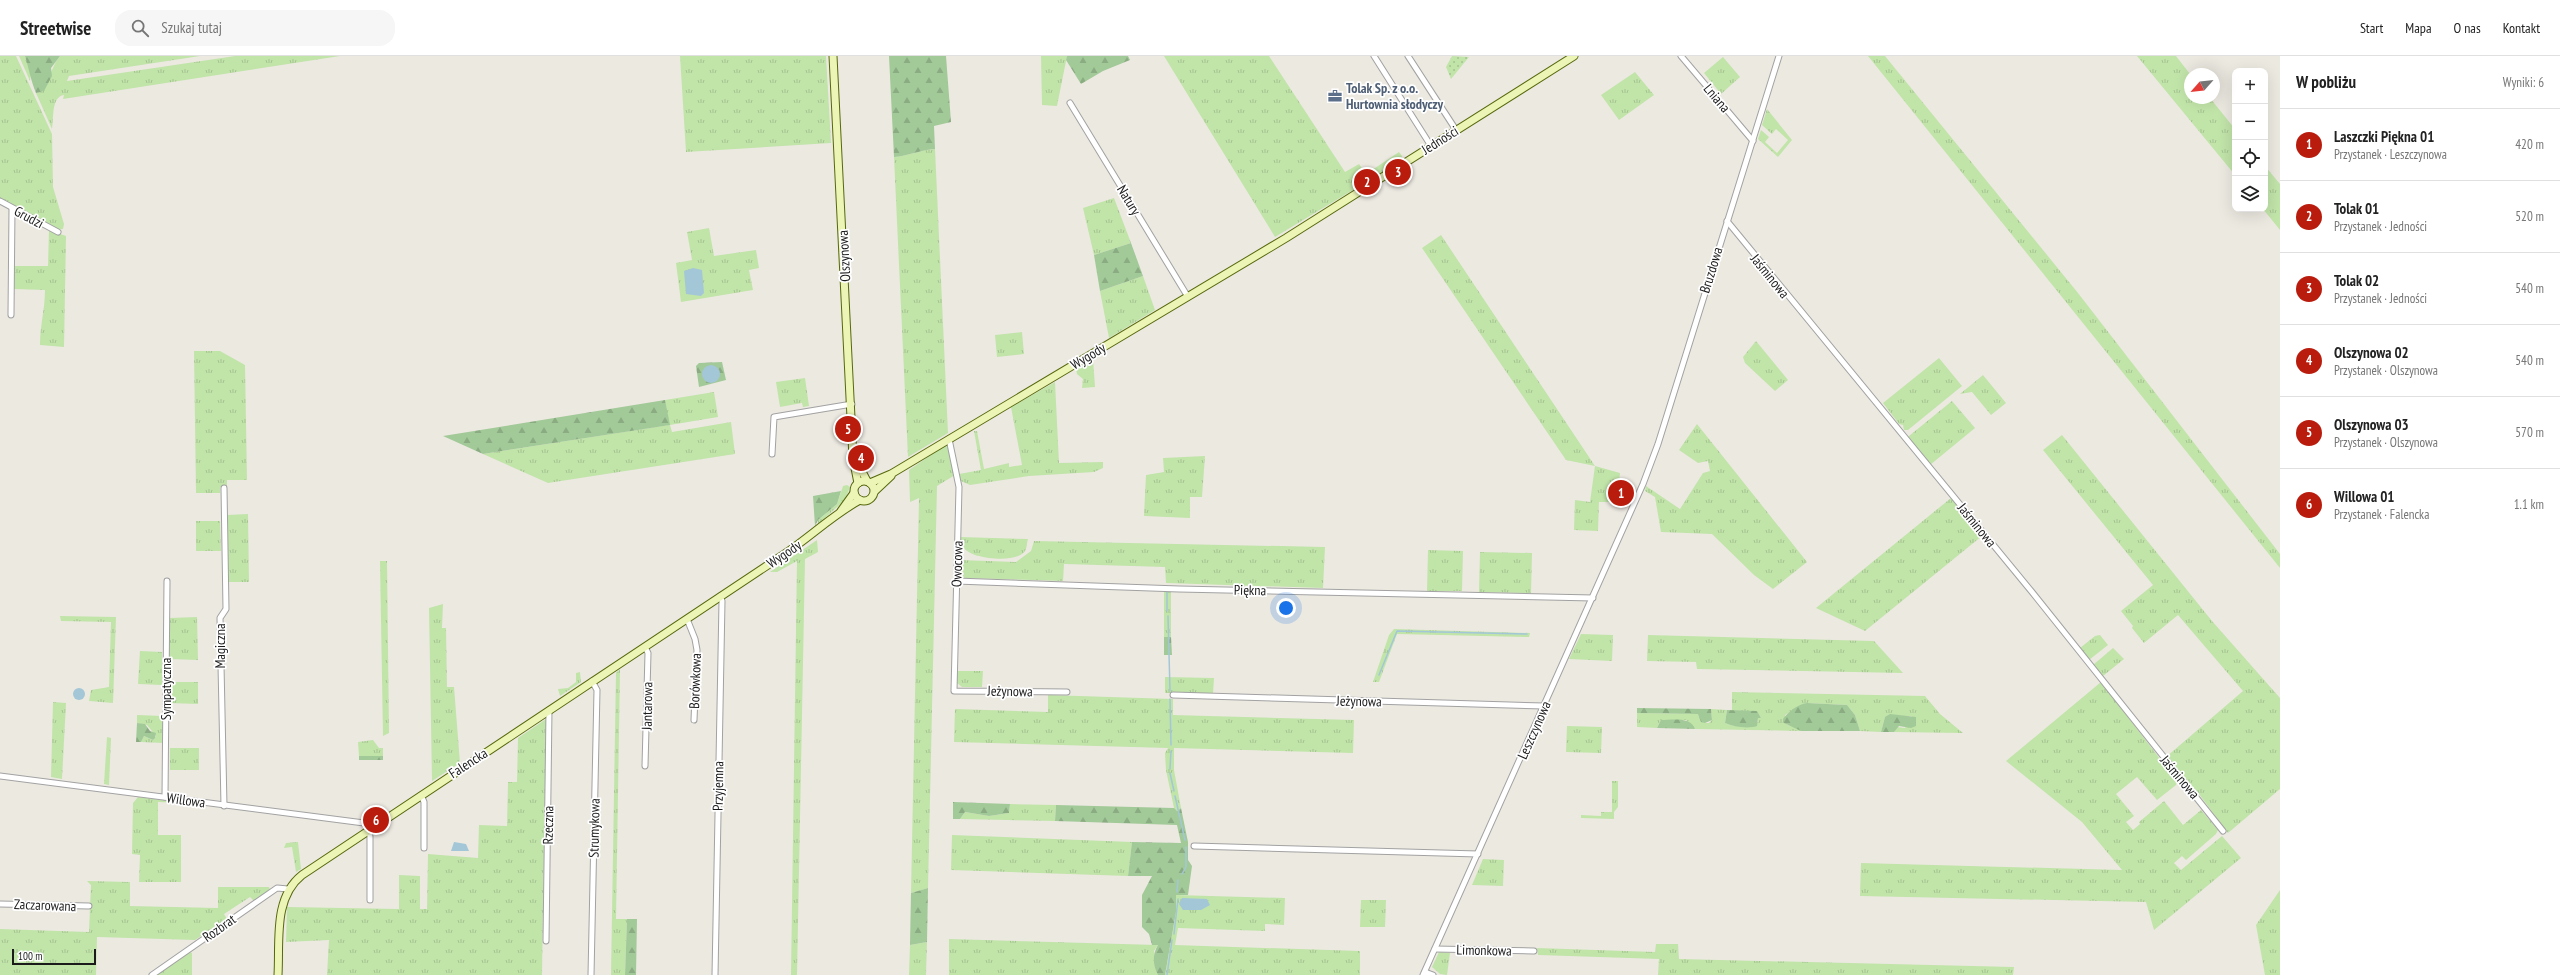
<!DOCTYPE html>
<html lang="pl">
<meta charset="utf-8">
<style>
body{margin:0;font-family:"PT Sans Narrow",sans-serif;background:#f6f6f6;color:#222}
.controls{position:absolute;right:12px;top:12px;display:grid;overflow:hidden;border-radius:8px;box-shadow:0 4px 16px #0002}
.controls button{width:36px;height:36px;display:grid;place-items:center;padding:0;border:0;border-bottom:1px solid #e0e0e0;background:#fff;color:#222;font:20px sans-serif}
.compass{position:absolute;left:2184px;top:12px;width:36px;height:36px;border-radius:50%;background:#fff;box-shadow:0 4px 16px #0002;rotate:243deg}
.scale{position:absolute;left:12px;bottom:10px;width:84px;box-sizing:border-box;padding-left:4px;border:2px solid #1b1b1b;border-top:0;font-size:11px;line-height:14px;white-space:nowrap;color:#1b1b1b;-webkit-text-stroke:3px #fff;paint-order:stroke}
.you{position:absolute;left:1286px;top:552px;width:14px;height:14px;margin:-10px;border:3px solid #fff;border-radius:50%;background:#1a73e8;box-shadow:0 0 0 6px #1a73e833}
.badge{display:grid;place-items:center;width:26px;height:26px;border-radius:50%;background:#b91c0d;color:#fff;font-size:13px;font-weight:700}
.pin{position:absolute;translate:-50% -50%;border:2px solid #fff;box-shadow:0 1px 4px #0006}
.list{margin:0;padding:0;list-style:none}
h2{display:flex;justify-content:space-between;align-items:center;height:52px;margin:0;padding:0 16px;font-size:17px}
h2 small{font-size:13px;font-weight:400;color:#767676}
.list li{display:grid;grid-template-columns:26px 1fr auto;gap:12px;align-items:center;box-sizing:border-box;height:72px;padding:0 16px;border-top:1px solid #e0e0e0}
.list b{display:block;font-size:15px;white-space:nowrap}
.list p{margin:0;font-size:13px;white-space:nowrap;color:#767676}
.list em{font-size:13px;font-style:normal;color:#767676}
.icon{flex:none;width:22px;height:22px;fill:none;stroke:currentColor;stroke-width:2;stroke-linecap:round;stroke-linejoin:round}
.map{position:relative;flex:none;width:2280px;height:919px;overflow:hidden}
header{display:flex;align-items:center;gap:24px;box-sizing:border-box;height:56px;padding:0 20px;background:#fff;border-bottom:1px solid #e0e0e0}
header strong{font-size:19px}
nav{display:flex;gap:22px;margin-inline-start:auto;font-size:14px}
.search{width:280px;height:36px;background:#f6f6f6;display:flex;align-items:center;gap:10px;box-sizing:border-box;padding:0 14px;border-radius:16px;color:#767676;font-size:15px}
main{display:flex}
aside{flex:1;background:#fff}
.map>svg:first-child{display:block}
.grass{fill:url(#grass-tufts)}
.forest{fill:url(#forest-firs)}
.garden{fill:url(#garden-dots)}
.water{fill:#a3c7d7}
.lines{fill:none;stroke-linecap:round;stroke-linejoin:round}
.stream{stroke:#a3c7d7;stroke-width:1.5}
.street-casing{stroke:#a2a2a2;stroke-width:7}
.secondary-casing{stroke:#56680b;stroke-width:9}
.street{stroke:#fff;stroke-width:5}
.secondary{stroke:#ecf4b6;stroke-width:7}
.labels{text-anchor:middle;dominant-baseline:central;stroke-width:3.5;stroke-linejoin:round;paint-order:stroke}
.service-label{font-size:14px;font-weight:bold;fill:#4e5e75;stroke:#fff;text-anchor:start}
.street-label{font-size:14px;fill:#1b1b1b;stroke:#fff}
</style>
<header>
<strong>Streetwise</strong>
<div class="search"><svg class="icon" aria-label="search" viewBox="0 0 24 24"><circle cx="10" cy="10" r="6"/><path d="M15 15l6 6"/></svg>Szukaj tutaj</div>
<nav><a>Start</a><a>Mapa</a><a>O nas</a><a>Kontakt</a></nav>
</header>
<main>
<div class="map">
<svg width="2280" height="919" viewBox="0 0 2280 919">
<defs>
<pattern id="grass-tufts" width="24" height="20" patternUnits="userSpaceOnUse"><rect width="24" height="20" fill="#c1e4a9"/><path d="M3 7l-1-3M5 7V3M7 7l1-3M15 17l-1-3M17 17v-4M19 17l1-3" fill="none" stroke="#a5c391"/></pattern>
<pattern id="forest-firs" width="22" height="20" patternUnits="userSpaceOnUse"><rect width="22" height="20" fill="#a2c998"/><path d="M5 1l3.5 6h-7zM16 11l3.5 6h-7z" fill="#8bac82"/></pattern>
<pattern id="garden-dots" width="8" height="8" patternUnits="userSpaceOnUse"><rect width="8" height="8" fill="#c1e4a9"/><path d="M2 2h.1M6 6h.1" fill="none" stroke="#a5c391" stroke-width="1.8" stroke-linecap="round"/></pattern>
</defs>
<rect width="100%" height="100%" fill="#ece9e1"/>
<g class="grass">
<polygon points="0,0 16,0 52,78 53,131 64,168 63,173 57,174 0,143"/>
<polygon points="19,0 25,0 31,16 30,25"/>
<path d="M60,0H200L69,20L67,25L235,0H340L63,43L64,39C51,41 54,62 52,73L36,37L40,36C51,25 50,12 60,0Z"/>
<polygon points="680,0 826,0 831,87 686,96"/>
<polygon points="1041,0 1067,0 1057,50 1042,49"/>
<polygon points="1164,0 1269,0 1345,116 1359,108 1366,118 1399,96 1402,100 1401,105 1275,181"/>
<polygon points="1868,0 1885,0 2078,237 2280,498 2280,512"/>
<polygon points="2137,0 2176,0 2190,18 2190,42 2210,42 2235,73 2235,119"/>
<polygon points="1723,1 1740,21 1721,38 1704,17"/>
<polygon points="1635,16 1654,39 1619,64 1601,39"/>
<polygon points="1767,53 1792,84 1778,101 1758,83 1761,74 1769,81 1765,86 1777,97 1788,84 1776,73 1772,78 1762,69"/>
<path d="M935,93L948,377L908,401L894,101C908,100 920,94 935,93Z"/>
<polygon points="2265,110 2280,128 2280,174 2263,153 2265,153"/>
<polygon points="1114,142 1131,187 1094,199 1083,152"/>
<polygon points="709,172 714,200 756,194 759,212 749,214 753,234 681,246 676,207 692,204 687,176"/>
<path d="M49,174L66,180L64,291L40,289C40,269 45,253 45,234L14,233V210H48Z"/>
<polygon points="1441,179 1595,410 1620,417 1618,439 1632,440 1628,450 1624,446 1599,446 1598,475 1574,474 1575,444 1590,446 1595,410 1566,404 1422,192"/>
<polygon points="1143,220 1155,254 1109,282 1100,235"/>
<polygon points="1022,276 1024,298 997,301 995,279"/>
<polygon points="1756,285 1788,324 1775,335 1745,307 1743,301"/>
<polygon points="194,295 220,295 245,309 247,424 227,424 227,431 220,431 220,437 196,437"/>
<polygon points="1939,302 1962,330 1908,374 1904,374 1903,369 1899,368 1883,347"/>
<polygon points="1093,303 1095,331 1082,332 1083,323 1077,318 1076,313"/>
<polygon points="1983,319 2006,347 1991,359 1972,336 1960,338"/>
<polygon points="805,322 809,350 803,351 802,347 780,351 776,326"/>
<polygon points="1055,326 1059,407 1103,406 1103,412 1094,416 1029,420 970,429 961,425 959,418 981,414 974,375 977,375 984,413 1009,407 1009,411 1022,409 1011,351"/>
<polygon points="714,336 718,361 670,369 672,376 731,366 735,398 548,427 483,398 669,369 665,344"/>
<polygon points="1952,345 1975,372 1930,409 1909,383 1909,380"/>
<polygon points="1697,368 1807,506 1773,533 1754,519 1712,478 1661,476 1655,441 1645,435 1646,430 1680,453 1703,417 1710,415 1708,405 1698,407 1679,394"/>
<polygon points="2062,379 2212,565 2280,642 2280,733 2228,777 2199,738 2166,701 2243,635 2178,559 2144,587 2132,572 2133,570 2121,555 2153,529 2043,394"/>
<polygon points="947,388 950,390 955,419 937,430 928,832 911,837 919,442 910,446 909,414"/>
<polygon points="1205,400 1202,441 1190,441 1190,462 1144,460 1146,419 1164,416 1163,402"/>
<polygon points="847,429 850,431 845,444 818,468 818,464 837,448 843,430"/>
<polygon points="1951,442 1982,480 1865,575 1816,552"/>
<polygon points="248,458 249,526 228,526 227,459"/>
<polygon points="196,465 220,465 221,495 196,495"/>
<path d="M960,481L1028,483C1027,486 1027,492 1025,495C1017,506 990,503 979,500C972,499 966,494 960,490Z"/>
<polygon points="817,484 818,496 805,503 797,919 791,919 797,505 777,516 770,516"/>
<polygon points="1034,485 1325,491 1323,532 1166,527 1165,511 1064,508 1063,525 965,522 959,520 960,504 1016,506 1031,495"/>
<polygon points="1428,494 1463,495 1462,535 1427,535"/>
<polygon points="1480,496 1532,497 1531,537 1479,536"/>
<polygon points="380,505 387,505 389,677 383,680"/>
<rect x="1164" y="534" width="7" height="47"/>
<polygon points="443,548 442,572 446,572 447,631 454,631 460,707 432,725 429,552"/>
<polygon points="60,560 116,561 113,647 89,645 91,634 109,631 111,566 61,565"/>
<polygon points="197,561 198,604 169,603 169,562"/>
<polygon points="1394,573 1530,577 1529,581 1397,578 1379,626 1373,626 1389,579"/>
<polygon points="1581,578 1613,579 1612,605 1569,603"/>
<polygon points="1648,579 1874,585 1903,617 1697,613 1696,606 1647,605"/>
<polygon points="2100,579 2108,589 2089,604 2080,592 2095,580"/>
<polygon points="2113,592 2124,603 2103,620 2093,609"/>
<polygon points="140,595 162,596 162,629 138,628"/>
<polygon points="620,613 616,863 627,863 625,919 611,919 616,617"/>
<polygon points="955,615 983,615 982,631 962,631 956,626"/>
<polygon points="580,616 581,626 560,640 558,633 568,632 576,626 576,617"/>
<polygon points="1165,621 1214,622 1213,637 1165,637"/>
<polygon points="168,626 198,626 198,648 168,647"/>
<polygon points="2101,626 2177,725 2176,729 2157,744 2137,721 2116,738 2134,760 2126,766 2133,774 2140,768 2139,766 2164,745 2183,769 2201,754 2218,774 2216,778 2186,804 2182,800 2174,807 2181,814 2222,780 2241,802 2154,874 2146,846 1860,840 1861,807 2122,814 2082,766 2006,705"/>
<path d="M1732,636L1925,640L1940,658L1963,677L1894,676L1897,671L1905,672L1912,660L1885,661L1881,676L1860,675L1855,659L1847,649L1807,647L1785,659L1787,669L1796,670L1801,675L1695,673L1686,664H1661L1657,672L1637,671V657L1699,658L1705,667H1709L1712,664L1711,653L1727,654L1725,667C1737,672 1746,670 1758,666V662H1761L1757,656L1732,655Z"/>
<polygon points="1048,639 1173,643 1173,659 1354,664 1353,697 1174,692 1174,714 1181,752 1176,755 1174,752 1166,714 1165,697 1168,692 954,686 955,653 1048,656"/>
<polygon points="53,646 66,647 62,723 51,721"/>
<polygon points="137,659 163,660 163,687 141,686 144,680 153,684 156,680 147,669 137,667"/>
<polygon points="546,663 542,919 327,919 329,884 286,886 287,851 399,853 399,819 420,820 420,853 427,853 428,798 478,802 479,769 507,770 508,726 517,726 518,682"/>
<polygon points="1567,670 1602,671 1601,697 1566,696"/>
<polygon points="107,681 111,682 109,729 104,728"/>
<polygon points="373,684 379,692 383,692 383,700 359,700 358,686"/>
<rect x="170" y="692" width="29" height="22"/>
<polygon points="1612,725 1618,725 1618,751 1614,756 1614,763 1581,762 1581,759 1601,760 1601,756 1612,756"/>
<polygon points="138,741 184,747 158,746 158,779 181,779 181,826 139,826 140,799 132,798 133,747"/>
<polygon points="1010,748 1056,749 1055,765 960,763 965,756 989,760 1009,757"/>
<polygon points="952,779 1132,786 1128,820 951,814"/>
<polygon points="298,786 301,813 296,816 292,791 284,792 286,787"/>
<polygon points="1483,803 1504,804 1503,830 1472,829"/>
<polygon points="87,825 130,826 130,850 218,852 218,831 269,831 270,834 254,845 250,841 224,858 227,863 195,884 97,881 96,919 0,919 0,873 89,876 91,829"/>
<polygon points="2280,834 2280,919 2265,919 2256,869"/>
<polygon points="1176,839 1285,842 1284,869 1265,868 1265,875 1178,872 1175,889 1360,895 1360,919 1165,919 1176,856"/>
<polygon points="1361,844 1386,844 1385,871 1360,871"/>
<polygon points="949,883 1158,889 1154,895 1158,919 949,919"/>
<polygon points="927,886 926,919 909,919 910,889"/>
<polygon points="1656,888 1678,888 1679,903 2014,911 2013,919 1658,919 1659,903 1538,899 1537,892 1655,896"/>
<polygon points="190,896 192,897 192,919 198,919 157,919"/>
<polygon points="1439,896 1450,897 1447,919 1440,918 1432,911"/>
</g>
<g class="forest">
<path d="M25,0H60L51,12L52,20L44,35L36,37C31,25 29,13 25,0Z"/>
<path d="M889,0H946L951,66L934,70L935,93C920,94 908,100 894,101Z"/>
<polygon points="1067,0 1128,0 1130,4 1103,15 1081,28 1066,4"/>
<polygon points="1131,187 1143,220 1100,235 1094,199"/>
<polygon points="722,306 726,324 699,331 696,310 699,307"/>
<polygon points="665,344 670,369 483,398 443,380"/>
<polygon points="841,435 837,448 818,464 815,470 813,440"/>
<polygon points="1164,581 1171,581 1172,599 1164,599"/>
<path d="M1807,647L1847,649L1855,659L1860,675H1801L1784,667L1783,663C1788,656 1798,648 1807,647Z"/>
<polygon points="1637,652 1711,653 1712,664 1705,667 1701,666 1698,658 1637,657"/>
<path d="M1727,654L1757,655L1761,662H1758L1757,670C1748,673 1734,671 1725,667Z"/>
<polygon points="1890,658 1916,661 1916,670 1911,672 1899,670 1894,676 1881,676 1885,661"/>
<path d="M1661,664C1671,664 1691,660 1695,673L1657,672Z"/>
<polygon points="137,667 145,668 150,675 156,677 155,682 153,684 144,680 141,686 136,686"/>
<rect x="359" y="700" width="24" height="4"/>
<polygon points="953,746 1010,748 1009,757 989,760 965,756 960,763 953,763"/>
<path d="M1056,749L1174,752L1177,755L1181,752L1188,786V804L1192,810L1188,839H1176V856L1165,919H1158C1153,909 1152,899 1158,889H1152L1149,878L1142,871V839L1152,820H1128L1132,786L1181,787L1177,769L1055,765Z"/>
<polygon points="928,832 927,886 910,889 911,837"/>
<polygon points="627,863 637,863 636,919 625,919"/>
</g>
<polygon class="garden" points="1452,0 1469,1 1451,23 1446,11"/>
<g class="water">
<polygon points="693,212 702,214 704,237 701,240 686,238 684,215"/>
<circle cx="711" cy="318" r="9"/>
<circle cx="79" cy="638" r="6"/>
<polygon points="454,786 466,788 469,795 451,795"/>
<polygon points="1182,842 1207,843 1210,849 1201,854 1183,854 1179,848"/>
</g>
<g class="lines">
<g class="stream">
<polyline points="1167,535 1167,555"/>
<polyline points="1168,560 1170,635"/>
<polyline points="1379,619 1397,575 1527,578"/>
<polyline points="1170,643 1171,689"/>
<polyline points="1170,713 1171,695"/>
<polyline points="1170,717 1174,735"/>
<polyline points="1175,740 1185,784"/>
<polyline points="1182,818 1186,811 1186,791"/>
<polyline points="1177,836 1178,824"/>
<polyline points="1174,878 1178,843"/>
<polyline points="1167,919 1172,884"/>
</g>
<defs>
<g id="street">
<polyline points="1374,0 1431,90"/>
<polyline points="1408,0 1456,74"/>
<polyline points="1681,0 1753,85"/>
<polyline points="1070,47 1188,241"/>
<polyline points="0,145 58,176"/>
<polyline points="1727,165 2032,536 2223,775"/>
<polyline points="11,259 12,152"/>
<polyline points="949,383 959,431 954,635 1067,636"/>
<polyline points="772,398 774,361 852,348"/>
<polyline points="224,432 226,553 220,562 224,750"/>
<polyline points="956,525 1179,533 1593,542"/>
<polyline points="687,563 695,583 697,594 694,664"/>
<polyline points="645,591 648,597 645,710"/>
<polyline points="1173,639 1544,650"/>
<polyline points="0,720 364,767 369,773 370,781 370,844"/>
<polyline points="421,739 424,746 424,792"/>
<polyline points="165,741 167,525"/>
<polyline points="1194,790 1478,798"/>
<polyline points="0,848 89,850"/>
<polyline points="546,885 549,654"/>
<polyline points="1435,893 1534,895"/>
<polyline points="1425,916 1433,919"/>
<polyline points="152,919 277,832 288,833"/>
<polyline points="591,919 597,634 592,625"/>
<polyline points="715,919 722,545 720,540"/>
<polyline points="1423,919 1643,428 1658,388 1779,0"/>
</g>
<g id="secondary">
<polyline points="833,0 853,402 858,427"/>
<polyline points="854,400 867,425"/>
<circle cx="864" cy="435" r="10"/>
<polyline points="870,427 891,418 1286,182 1574,0"/>
<polyline points="875,435 891,420"/>
<polyline points="841,455 854,437"/>
<path d="M278,919C280,885 273,842 302,819L786,497C811,480 834,458 860,444"/>
</g>
</defs>
<use href="#street" class="street-casing"/>
<use href="#secondary" class="secondary-casing"/>
<use href="#street" class="street"/>
<use href="#secondary" class="secondary"/>
</g>
<defs>
<symbol id="office-bare" viewBox="-9 -9 18 18"><path d="M-6-3h4V-5.5h4V-3h4V5H-6ZM-1-4.5V-3h2v-1.5ZM-6 0V1H6V0Z" fill="#5c6f8a" stroke="#fff" stroke-width="2.5" paint-order="stroke"/></symbol>
</defs>
<g fill-rule="evenodd">
<use href="#office-bare" x="1325" y="30" width="20" height="20"/>
</g>
<g class="labels">
<g class="service-label">
<text x="1346" y="32">Tolak Sp. z o.o.<tspan x="1346" dy="16">Hurtownia słodyczy</tspan></text>
</g>
<g class="street-label">
<text transform="translate(1717 42) rotate(50)">Lniana</text>
<text transform="translate(1440 84) rotate(-32)">Jedności</text>
<text transform="translate(1129 144) rotate(59)">Natury</text>
<text transform="translate(29 161) rotate(28)">Grudzi</text>
<text transform="translate(844 200) rotate(-93)">Olszynowa</text>
<text transform="translate(1711 214) rotate(-73)">Bruzdowa</text>
<text transform="translate(1770 220) rotate(51)">Jaśminowa</text>
<text transform="translate(1088 300) rotate(-31)">Wygody</text>
<text transform="translate(1977 469) rotate(51)">Jaśminowa</text>
<text transform="translate(784 498) rotate(-34)">Wygody</text>
<text transform="translate(957 508) rotate(-88)">Owocowa</text>
<text transform="translate(1250 534) rotate(1)">Piękna</text>
<text transform="translate(220 590) rotate(-90)">Magiczna</text>
<text transform="translate(695 625) rotate(-88)">Borówkowa</text>
<text transform="translate(166 633) rotate(-90)">Sympatyczna</text>
<text transform="translate(1010 635) rotate(1)">Jeżynowa</text>
<text transform="translate(1359 645) rotate(1)">Jeżynowa</text>
<text transform="translate(647 650) rotate(-89)">Jantarowa</text>
<text transform="translate(1534 674) rotate(-66)">Leszczynowa</text>
<text transform="translate(468 707) rotate(-33)">Falencka</text>
<text transform="translate(2180 721) rotate(50)">Jaśminowa</text>
<text transform="translate(718 730) rotate(-89)">Przyjemna</text>
<text transform="translate(186 744) rotate(8)">Willowa</text>
<text transform="translate(548 769) rotate(-89)">Rzeczna</text>
<text transform="translate(594 772) rotate(-89)">Strumykowa</text>
<text transform="translate(45 849) rotate(2)">Zaczarowana</text>
<text transform="translate(219 872) rotate(-35)">Rozbrat</text>
<text transform="translate(1484 894) rotate(1)">Limonkowa</text>
</g>
</g>
</svg>
<div class="controls">
<button>+</button>
<button>−</button>
<button><svg class="icon" aria-label="locate" viewBox="0 0 24 24"><circle cx="12" cy="12" r="6"/><path d="M12 2v4M12 18v4M2 12h4M18 12h4"/></svg></button>
<button><svg class="icon" aria-label="layers" viewBox="0 0 24 24"><path d="M12 4l9 5-9 5-9-5zM3 14l9 5 9-5"/></svg></button>
</div>
<svg class="compass" viewBox="-18 -18 36 36"><path d="M0-13l5 13h-10z" fill="#e53935"/><path d="M0 13l5-13h-10z" fill="#767676"/></svg>
<div class="scale">100 m</div>
<div class="you"></div>
<div class="pin badge" style="left:1621px;top:437px">1</div>
<div class="pin badge" style="left:1367px;top:126px">2</div>
<div class="pin badge" style="left:1398px;top:116px">3</div>
<div class="pin badge" style="left:861px;top:402px">4</div>
<div class="pin badge" style="left:848px;top:373px">5</div>
<div class="pin badge" style="left:376px;top:764px">6</div>
</div>
<aside>
<h2>W pobliżu<small>Wyniki: 6</small></h2>
<ul class="list">
<li><span class="badge">1</span><div><b>Laszczki Piękna 01</b><p>Przystanek · Leszczynowa</p></div><em>420 m</em></li>
<li><span class="badge">2</span><div><b>Tolak 01</b><p>Przystanek · Jedności</p></div><em>520 m</em></li>
<li><span class="badge">3</span><div><b>Tolak 02</b><p>Przystanek · Jedności</p></div><em>540 m</em></li>
<li><span class="badge">4</span><div><b>Olszynowa 02</b><p>Przystanek · Olszynowa</p></div><em>540 m</em></li>
<li><span class="badge">5</span><div><b>Olszynowa 03</b><p>Przystanek · Olszynowa</p></div><em>570 m</em></li>
<li><span class="badge">6</span><div><b>Willowa 01</b><p>Przystanek · Falencka</p></div><em>1.1 km</em></li>
</ul>
</aside>
</main>
